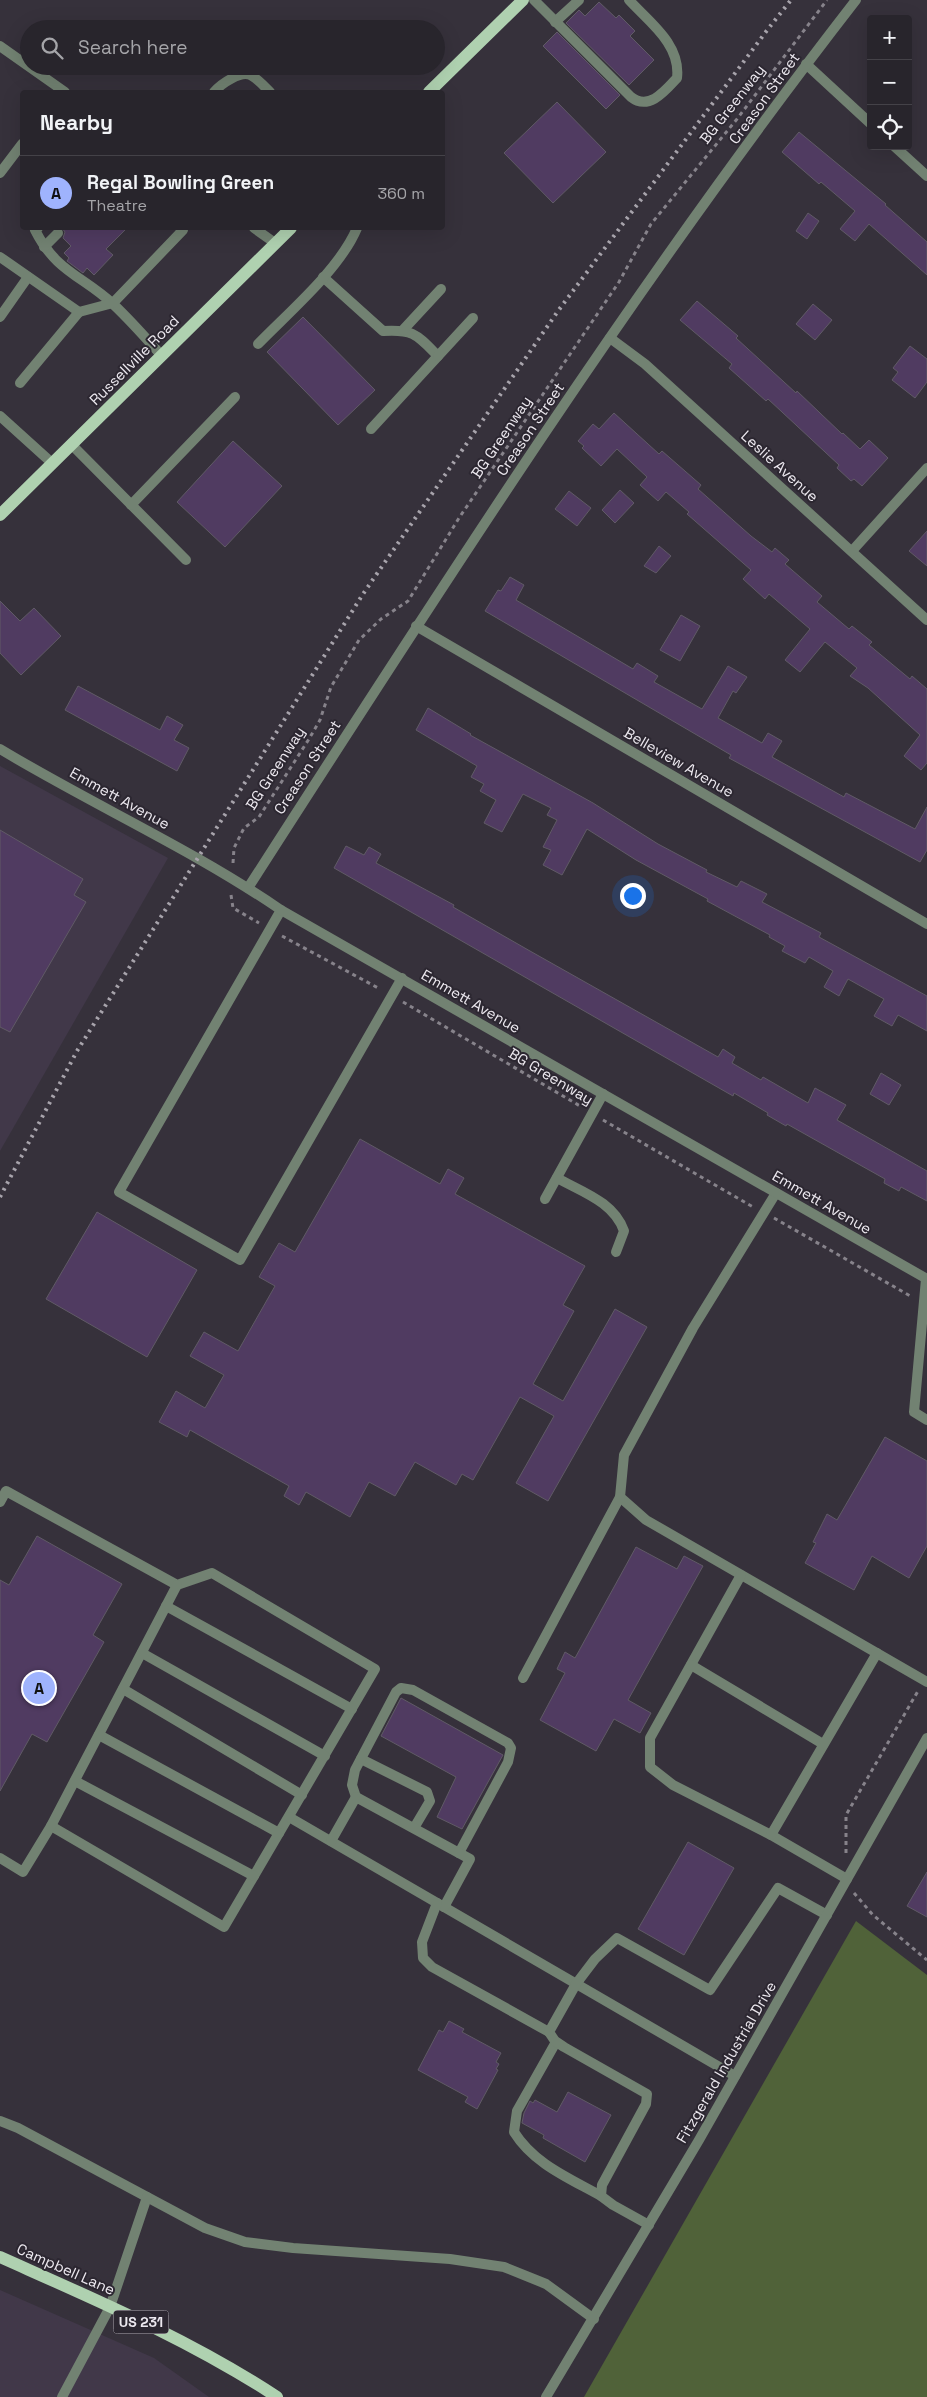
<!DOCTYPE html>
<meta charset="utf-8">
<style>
body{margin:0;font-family:"Space Grotesk",sans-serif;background:#343138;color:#f1f3f6}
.controls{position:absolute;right:15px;top:15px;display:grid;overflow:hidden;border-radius:5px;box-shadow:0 5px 20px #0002}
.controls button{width:45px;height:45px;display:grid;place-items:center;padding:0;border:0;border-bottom:1px solid #444248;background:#28252c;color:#f1f3f6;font:25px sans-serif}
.you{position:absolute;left:632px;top:895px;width:18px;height:18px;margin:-12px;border:4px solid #fff;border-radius:50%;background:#1a73e8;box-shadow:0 0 0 8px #1a73e833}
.badge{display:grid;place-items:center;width:32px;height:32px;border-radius:50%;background:#9fb3fd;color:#111;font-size:16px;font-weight:700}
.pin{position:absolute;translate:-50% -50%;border:2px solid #fff;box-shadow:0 1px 5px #0006}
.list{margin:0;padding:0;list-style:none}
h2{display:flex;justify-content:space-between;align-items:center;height:65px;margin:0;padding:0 20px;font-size:21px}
h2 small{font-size:16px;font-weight:400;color:#a5a5a9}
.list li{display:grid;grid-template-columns:32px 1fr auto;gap:15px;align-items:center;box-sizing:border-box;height:75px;padding:0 20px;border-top:1px solid #444248}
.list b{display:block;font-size:19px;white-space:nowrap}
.list p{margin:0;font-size:16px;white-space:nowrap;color:#a5a5a9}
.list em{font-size:16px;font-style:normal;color:#a5a5a9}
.icon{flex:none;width:28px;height:28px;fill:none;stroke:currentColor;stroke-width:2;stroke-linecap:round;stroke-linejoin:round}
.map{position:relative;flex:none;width:927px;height:2397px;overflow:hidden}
.search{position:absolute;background:#28252c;box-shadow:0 5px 20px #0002;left:20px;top:20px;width:425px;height:55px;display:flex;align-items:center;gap:12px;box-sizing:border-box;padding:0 18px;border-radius:28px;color:#a5a5a9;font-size:19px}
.panel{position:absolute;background:#28252c;box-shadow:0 5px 20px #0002;left:20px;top:90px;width:425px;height:140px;border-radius:5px}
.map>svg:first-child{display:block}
.built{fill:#413849}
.green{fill:#506239}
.building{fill:#503b61;stroke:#605a66}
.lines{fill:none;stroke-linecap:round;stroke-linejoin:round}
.path{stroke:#87838b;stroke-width:3;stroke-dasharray:4 4;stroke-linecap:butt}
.service{stroke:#728272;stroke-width:10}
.minor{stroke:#728272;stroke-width:10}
.tertiary{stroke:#728272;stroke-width:10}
.primary{stroke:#afd1b0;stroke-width:12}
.rail{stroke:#a8a4ac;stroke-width:4;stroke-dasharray:2.5 5;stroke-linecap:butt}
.labels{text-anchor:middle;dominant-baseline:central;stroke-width:4;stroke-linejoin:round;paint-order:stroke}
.shield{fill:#2c2731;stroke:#b2aeb6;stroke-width:1}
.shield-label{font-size:14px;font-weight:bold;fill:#ece8ef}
.street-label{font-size:15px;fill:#ece8ef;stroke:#2c2731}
</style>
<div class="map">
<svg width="927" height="2397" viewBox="0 0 927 2397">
<rect width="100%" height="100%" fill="#36313b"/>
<g class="built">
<polygon points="0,766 168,858 0,1151"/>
<polygon points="0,2290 154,2358 209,2397 0,2397"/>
</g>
<polygon class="green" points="856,1921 927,1975 927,2397 584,2397"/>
<g class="building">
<polygon points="599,2 616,18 619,15 635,31 630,36 654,60 629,85 566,23 579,10 585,16"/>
<polygon points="557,32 620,95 606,109 543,46"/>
<polygon points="557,102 606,152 553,203 504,153"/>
<polygon points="799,132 886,204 885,205 927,242 927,275 869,224 855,241 840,229 855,211 821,182 819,184 782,152"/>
<polygon points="808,213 819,221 807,239 796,231"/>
<polygon points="62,228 127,228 106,249 113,255 94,275 87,268 83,273 67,261 69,258 64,253 71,246 63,238 65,232"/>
<polygon points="697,301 738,336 736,338 796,393 797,391 842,434 843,433 860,449 869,440 888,458 862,486 854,479 851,481 837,468 839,465 768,399 766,401 729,368 732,364 680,320"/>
<polygon points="813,304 832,320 815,340 796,324"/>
<polygon points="303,317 375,390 338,425 267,352"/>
<polygon points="910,346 927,359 927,382 915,398 892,380 898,372 893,368"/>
<polygon points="614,413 659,454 662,451 701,485 698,489 751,536 772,552 775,548 789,560 785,564 822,596 817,602 849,629 852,626 872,642 869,645 910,679 912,676 927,689 927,763 921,770 904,756 920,735 868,688 850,676 857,668 825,642 800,672 785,660 810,629 769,594 765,599 743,579 751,570 687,514 689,512 666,492 658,501 640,485 647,477 617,449 601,466 582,448 584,446 578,441 593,424 599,429"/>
<polygon points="233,441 282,486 225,547 177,502"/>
<polygon points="620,490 634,503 615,523 602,510"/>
<polygon points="569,491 591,508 577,526 555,509"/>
<polygon points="927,531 927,566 909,551"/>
<polygon points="659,546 671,556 656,573 644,566"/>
<polygon points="510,577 524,585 516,600 633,669 637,663 658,676 654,682 702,709 728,666 747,677 736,693 733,691 718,718 762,743 768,733 782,741 772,757 844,797 846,793 915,829 927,807 927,850 920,862 729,758 731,755 485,611 498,590 501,591"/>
<polygon points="0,601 20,621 34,608 61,636 21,675 0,653"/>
<polygon points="681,615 700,626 680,661 660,650"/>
<polygon points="78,686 160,730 167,716 183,725 174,740 189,748 177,771 65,710"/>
<polygon points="428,708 471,734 470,735 593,803 658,844 707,870 706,872 737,887 741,881 767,894 762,902 821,933 819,937 927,996 927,1031 898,1015 892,1026 874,1016 884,999 848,979 839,996 824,987 833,971 809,957 805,963 782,951 785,946 769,937 770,935 707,901 708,899 636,860 587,829 562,875 543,865 551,850 543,847 557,820 547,815 551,808 523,794 502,832 484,823 496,800 480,791 484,784 471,777 477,766 416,730"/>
<polygon points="0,830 83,879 74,895 86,902 10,1032 0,1027"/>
<polygon points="346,846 364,855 369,847 381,854 376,863 454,905 453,907 530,951 718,1057 723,1049 735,1057 732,1063 761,1080 763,1077 808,1103 815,1088 846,1105 837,1120 927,1171 927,1201 901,1187 899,1191 884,1183 885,1179 787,1124 786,1126 767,1115 768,1113 734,1093 733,1096 334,868"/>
<polygon points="881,1073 901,1085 889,1105 870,1094"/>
<polygon points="360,1139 440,1184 448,1169 464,1178 455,1194 585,1266 563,1305 574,1311 533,1384 563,1401 615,1309 647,1327 548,1501 516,1483 554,1416 520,1397 473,1480 462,1474 456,1485 415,1462 395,1496 369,1482 350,1517 306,1492 299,1505 284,1496 289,1486 190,1430 187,1437 159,1422 176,1391 205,1408 224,1375 190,1356 204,1332 238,1351 275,1286 259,1277 279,1243 295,1252"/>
<polygon points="97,1212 197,1270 147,1357 46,1299"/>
<polygon points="885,1437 927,1461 927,1546 909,1578 872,1556 854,1590 805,1563 816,1543 813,1542 827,1514 837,1520"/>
<polygon points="37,1536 122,1584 93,1635 104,1642 47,1742 32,1734 0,1791 0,1580 9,1585"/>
<polygon points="636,1547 677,1569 684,1556 703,1566 628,1700 651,1713 640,1733 614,1719 596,1751 540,1720 565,1673 557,1669 565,1652 575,1658"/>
<polygon points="401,1698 503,1755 462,1829 437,1817 456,1777 381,1736"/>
<polygon points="688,1842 734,1868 684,1955 638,1929"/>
<polygon points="927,1872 927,1917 907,1906"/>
<polygon points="449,2021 464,2029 462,2032 501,2053 496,2062 499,2064 496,2069 498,2070 477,2109 465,2102 468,2097 418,2070 439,2030 443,2032"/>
<polygon points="568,2092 611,2115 585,2162 543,2138 544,2135 522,2123 524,2113 530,2101 533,2103 535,2100 557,2112"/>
</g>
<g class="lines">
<g class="path">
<polyline points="233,863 234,848 244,828 259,817 309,739 320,720 331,687 359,640 381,619 408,601 459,518 619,282 651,224 737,119 827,0"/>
<polyline points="231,895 233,908 259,923"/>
<polyline points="282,936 380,989"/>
<polyline points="403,1002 580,1106"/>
<polyline points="603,1120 753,1207"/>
<polyline points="774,1218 912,1297"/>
<polyline points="846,1853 846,1815 918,1691"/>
<polyline points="854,1893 873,1915 927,1960"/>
</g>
<g class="service">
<path d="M534,0L631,97C649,111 665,91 677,78C681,44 649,22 629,0"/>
<polyline points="555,22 579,0"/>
<path d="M214,92C221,84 242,69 252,76C259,80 265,87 270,92"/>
<polyline points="0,173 22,144"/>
<path d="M38,228L35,230C56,272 83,276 113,304C130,320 146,338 161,355"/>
<polyline points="44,247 58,233"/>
<polyline points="0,257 79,312 20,383"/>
<path d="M323,277L383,331C414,329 417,335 438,356L371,429"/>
<polyline points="79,312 113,303 183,230 180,228"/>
<polyline points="0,317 28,277"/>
<polyline points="403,330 441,289"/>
<path d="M258,344C289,312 340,269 357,228"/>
<polyline points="438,356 473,318"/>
<polyline points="0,416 52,463"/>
<polyline points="71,444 186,560"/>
<polyline points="131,505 235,397"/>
<polyline points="281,910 119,1192 240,1260 402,978"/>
<path d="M557,1178C582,1192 614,1202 624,1231L616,1252"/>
<polyline points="776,1193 693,1328 624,1455 620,1497 646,1520 927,1682"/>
<polyline points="545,1199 603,1094"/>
<polyline points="926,1279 914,1412 927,1420"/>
<polyline points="0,1502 6,1491 177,1585 212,1573 375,1669 224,1927 51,1826 23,1872 0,1858"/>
<polyline points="741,1575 650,1738 650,1767 673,1785 771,1835 847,1879"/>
<polyline points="166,1606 352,1709"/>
<polyline points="142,1653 325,1756"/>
<polyline points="691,1665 823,1744"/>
<polyline points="523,1678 620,1497"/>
<polyline points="123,1689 302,1795"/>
<polyline points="99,1735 279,1833"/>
<polyline points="361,1759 427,1792 430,1801 414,1828"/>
<polyline points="75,1781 254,1876"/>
<polyline points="356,1797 352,1785 355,1770 396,1692 401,1688 413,1690 508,1743 511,1748 508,1762 459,1853"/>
<polyline points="289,1817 735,2076"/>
<polyline points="51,1826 177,1585"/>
<polyline points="771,1835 877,1653"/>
<polyline points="331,1841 356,1797 470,1859 444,1907"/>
<polyline points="437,1903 422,1942 423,1958 432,1967 549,2032"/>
<path d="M556,2042L517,2111L514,2132C534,2164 569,2178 601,2196"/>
<polyline points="0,2121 18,2128 205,2228 245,2242 293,2248 450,2259 504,2267 546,2284 594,2319"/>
<polyline points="649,2225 613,2205 601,2196 602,2185 646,2104 647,2094 564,2047 555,2041 549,2032 576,1984 595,1959 617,1938 710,1990 778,1888 827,1915"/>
<polyline points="62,2397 110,2307 147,2197"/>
</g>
<g class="minor">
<polyline points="0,46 65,92"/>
<polyline points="806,64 871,124"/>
<polyline points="894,146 927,176"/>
<polyline points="254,228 275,243"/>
<polyline points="610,338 645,364 927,620"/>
<polyline points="852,551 927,468"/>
<polyline points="416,626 927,924"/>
<path d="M248,888C442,586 636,283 856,0"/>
</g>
<g class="tertiary">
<path d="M0,749C93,805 192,849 281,910L927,1279"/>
<polyline points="546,2397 699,2140 927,1738"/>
</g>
<g class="primary">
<polyline points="429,92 523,0"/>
<polyline points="0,515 291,228"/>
<path d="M0,2257C94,2299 191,2340 277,2397"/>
</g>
<polyline class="rail" points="0,1197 77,1051 363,594 558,311 768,29 791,0"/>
</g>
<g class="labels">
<rect class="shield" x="113.5" y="2310.5" width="55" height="23" rx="4"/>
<g class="shield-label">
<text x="141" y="2322">US 231</text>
</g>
<g class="street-label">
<text transform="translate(764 98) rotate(-54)">Creason Street</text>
<text transform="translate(732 104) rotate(-52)">BG Greenway</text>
<text transform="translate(134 360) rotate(-45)">Russellville Road</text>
<text transform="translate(530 429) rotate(-56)">Creason Street</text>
<text transform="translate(501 437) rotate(-56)">BG Greenway</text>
<text transform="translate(780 466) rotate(42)">Leslie Avenue</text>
<text transform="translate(679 762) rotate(30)">Belleview Avenue</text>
<text transform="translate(307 767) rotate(-57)">Creason Street</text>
<text transform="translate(275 768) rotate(-57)">BG Greenway</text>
<text transform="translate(120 798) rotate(29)">Emmett Avenue</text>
<text transform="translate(471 1001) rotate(30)">Emmett Avenue</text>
<text transform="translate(551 1076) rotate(31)">BG Greenway</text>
<text transform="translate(822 1202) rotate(30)">Emmett Avenue</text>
<text transform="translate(726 2062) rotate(-60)">Fitzgerald Industrial Drive</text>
<text transform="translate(66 2269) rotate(24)">Campbell Lane</text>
</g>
</g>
</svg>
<div class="controls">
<button>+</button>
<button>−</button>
<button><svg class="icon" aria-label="locate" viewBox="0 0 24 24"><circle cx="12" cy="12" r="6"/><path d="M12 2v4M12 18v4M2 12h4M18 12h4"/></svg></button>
</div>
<div class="you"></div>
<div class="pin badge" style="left:39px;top:1688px">A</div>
<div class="search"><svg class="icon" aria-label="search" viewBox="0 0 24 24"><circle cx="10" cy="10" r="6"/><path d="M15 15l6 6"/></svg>Search here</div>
<section class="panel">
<h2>Nearby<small></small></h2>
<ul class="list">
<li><span class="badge">A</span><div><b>Regal Bowling Green</b><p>Theatre</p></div><em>360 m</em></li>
</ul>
</section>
</div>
